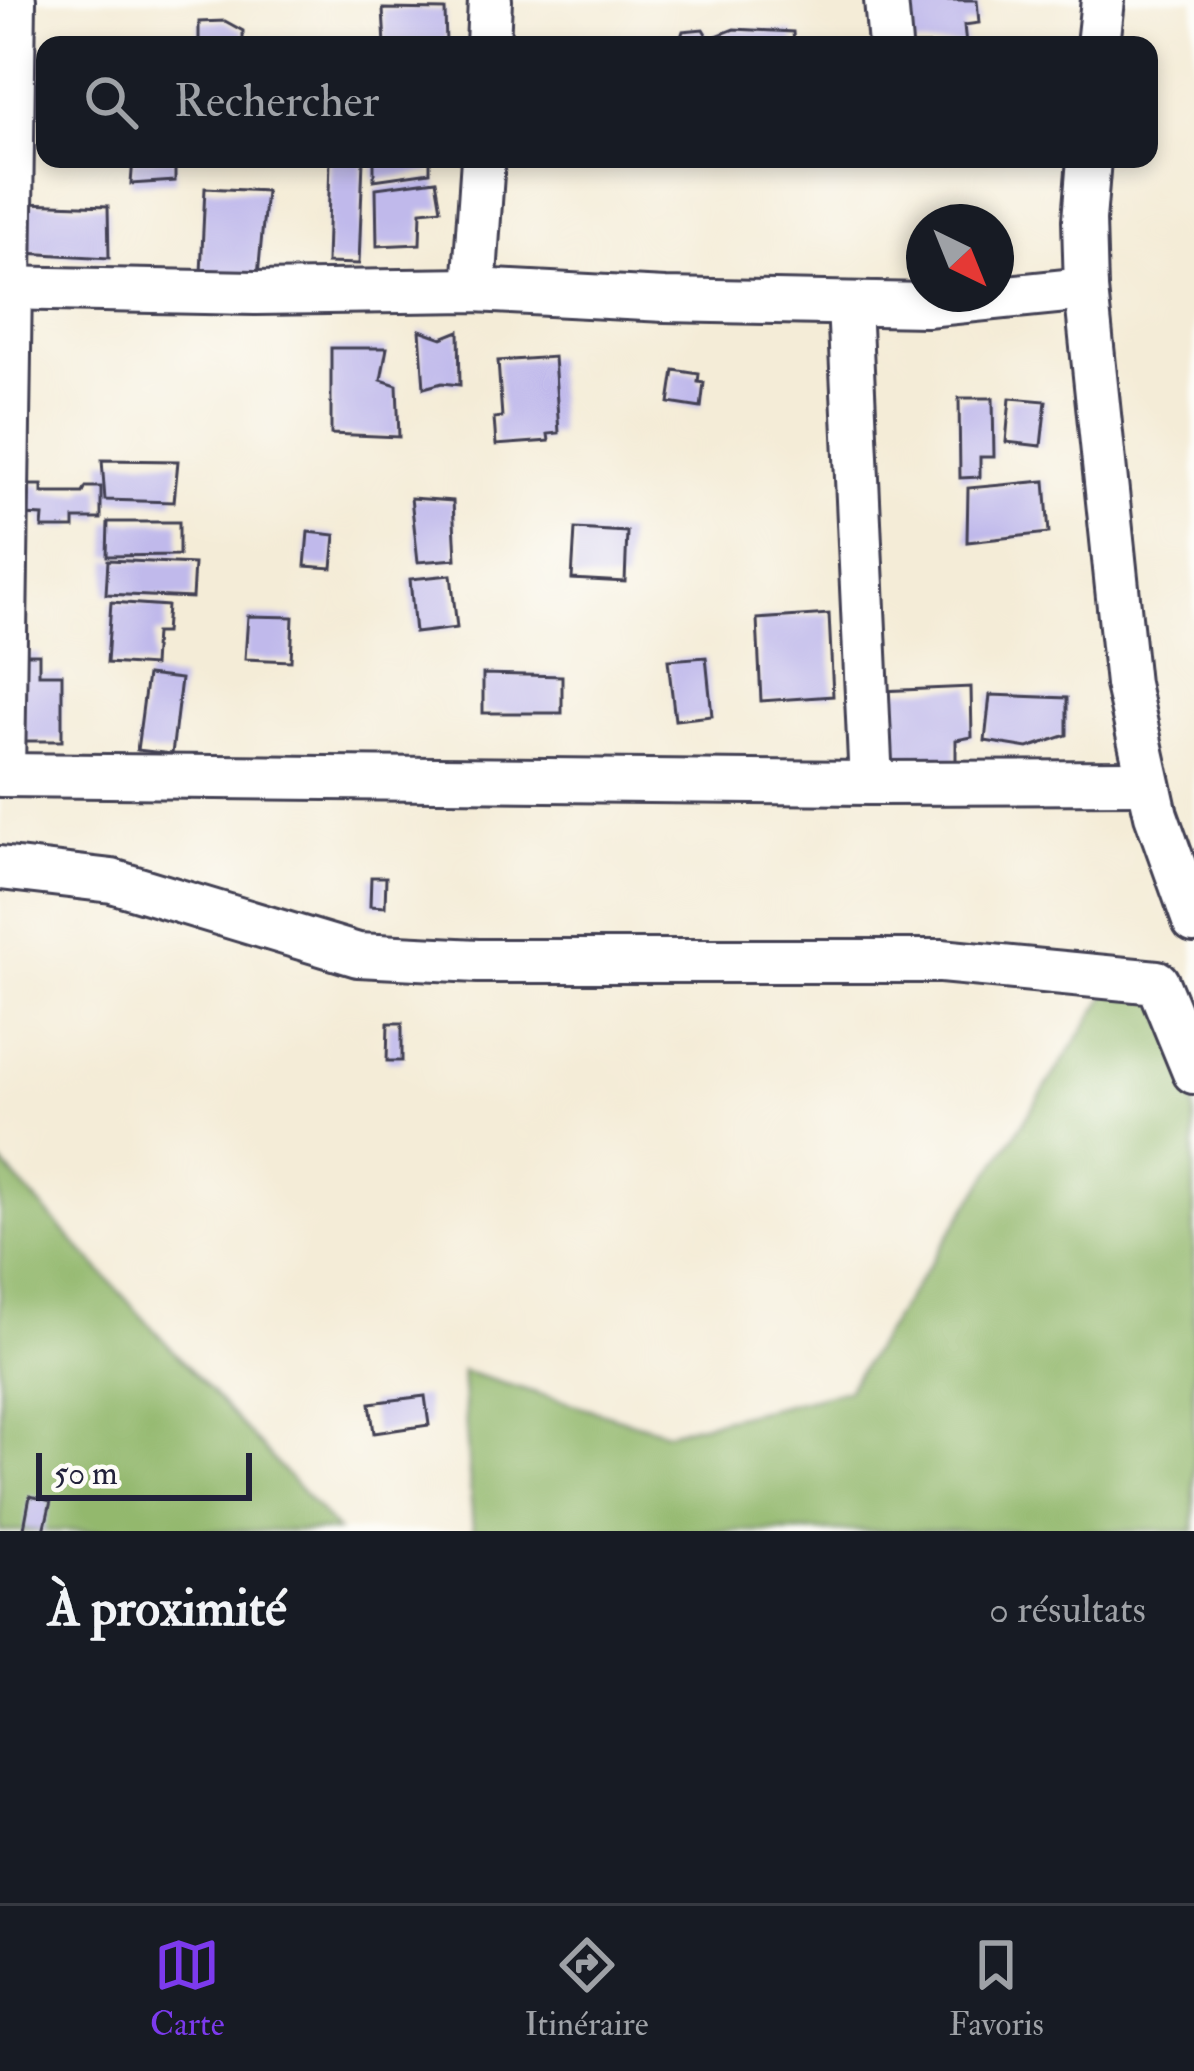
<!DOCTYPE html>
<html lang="fr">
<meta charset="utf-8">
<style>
body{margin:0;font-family:"IM FELL Double Pica",serif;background:#242831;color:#f1f3f6}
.compass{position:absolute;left:906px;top:204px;width:108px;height:108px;border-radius:50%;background:#171b24;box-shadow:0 6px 18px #0003;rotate:137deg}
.scale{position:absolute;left:36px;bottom:30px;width:216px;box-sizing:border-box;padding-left:12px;border:6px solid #22223b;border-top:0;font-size:33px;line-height:42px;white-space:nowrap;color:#22223b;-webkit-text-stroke:9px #fdfcf7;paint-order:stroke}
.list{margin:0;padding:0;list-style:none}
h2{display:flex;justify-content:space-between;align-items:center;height:156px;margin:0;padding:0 48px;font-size:51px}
h2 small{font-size:39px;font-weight:400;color:#9ea1a6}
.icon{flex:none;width:66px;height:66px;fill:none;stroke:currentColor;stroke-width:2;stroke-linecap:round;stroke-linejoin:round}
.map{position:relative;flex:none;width:1194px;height:1531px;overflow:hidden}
.search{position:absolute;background:#171b24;box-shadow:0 6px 18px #0003;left:36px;right:36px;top:36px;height:132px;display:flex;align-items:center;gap:30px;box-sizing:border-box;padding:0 42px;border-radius:24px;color:#9ea1a6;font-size:45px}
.sheet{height:372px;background:#171b24}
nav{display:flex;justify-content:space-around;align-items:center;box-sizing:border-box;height:168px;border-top:3px solid #363941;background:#171b24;font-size:33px;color:#9ea1a6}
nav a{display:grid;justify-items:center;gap:6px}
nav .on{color:#7c3aed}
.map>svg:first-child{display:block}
.forest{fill:#93b86d;stroke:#5a6d54;stroke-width:3}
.building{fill:#c0b9eb}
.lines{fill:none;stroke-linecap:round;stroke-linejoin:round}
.minor-casing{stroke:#424052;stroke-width:48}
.minor{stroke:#fff;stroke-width:42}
</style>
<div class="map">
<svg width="1194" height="1531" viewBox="0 0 1194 1531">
<rect width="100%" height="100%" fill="#fdfcf7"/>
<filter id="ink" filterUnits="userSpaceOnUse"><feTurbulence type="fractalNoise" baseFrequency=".00833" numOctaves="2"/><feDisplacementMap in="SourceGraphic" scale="24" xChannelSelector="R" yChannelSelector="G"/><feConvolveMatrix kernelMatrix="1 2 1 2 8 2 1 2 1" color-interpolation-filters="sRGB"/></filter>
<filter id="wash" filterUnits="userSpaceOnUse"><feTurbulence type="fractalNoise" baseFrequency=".004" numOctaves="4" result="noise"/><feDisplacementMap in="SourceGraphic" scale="48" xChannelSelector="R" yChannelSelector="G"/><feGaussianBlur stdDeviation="2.7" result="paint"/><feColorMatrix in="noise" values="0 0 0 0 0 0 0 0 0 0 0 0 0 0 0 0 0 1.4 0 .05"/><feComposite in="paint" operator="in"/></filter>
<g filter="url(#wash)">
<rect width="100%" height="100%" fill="#f4ecd7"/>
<g class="forest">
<polygon points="1117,979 1157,982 1194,1072 1194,1531 473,1531 462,1371 667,1432 847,1390"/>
<polygon points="0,1161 338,1531 0,1531"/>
</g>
<g id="blocks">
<g class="building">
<polygon points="927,0 977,0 979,23 964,25 966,45 907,45 903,2"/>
<polygon points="383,9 445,10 446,45 385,45"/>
<polygon points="225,21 243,31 243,45 199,45 199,22"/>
<polygon points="703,29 709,39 734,29 793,32 794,45 664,45 664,37 680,40 683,31"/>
<polygon points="133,159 175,159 175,181 131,184"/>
<polygon points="330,159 363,160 359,264 327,263"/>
<polygon points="374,159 430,159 430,172 374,180"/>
<polygon points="436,180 441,209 421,211 420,244 377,246 376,188"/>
<polygon points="205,188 266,191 258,276 201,273"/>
<polygon points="26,203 108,206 109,258 25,253"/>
<polygon points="420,330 442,338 459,331 460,385 442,383 424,388"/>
<polygon points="331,348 387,348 381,380 397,385 399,437 331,434"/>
<polygon points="554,357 559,433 548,434 549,441 496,445 494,418 502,417 498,361"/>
<polygon points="674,370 699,374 698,382 704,383 701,408 669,403"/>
<polygon points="959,398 993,398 994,457 980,457 980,477 960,478"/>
<polygon points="1010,398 1046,401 1041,446 1006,442"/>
<polygon points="102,460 178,461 174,502 105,500"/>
<polygon points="1045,481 1049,533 967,542 968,488"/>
<polygon points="24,485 42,485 42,493 83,493 86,487 101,487 101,519 74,519 74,528 42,528 43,516 24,515"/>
<polygon points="411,498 453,501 456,559 418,562"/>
<polygon points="108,522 179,522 179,555 107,556"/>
<polygon points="575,529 627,532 625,582 572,579"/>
<polygon points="308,532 335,535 332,568 305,566"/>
<polygon points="108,560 194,564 192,598 106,594"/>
<polygon points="451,575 457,628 415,633 410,579"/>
<polygon points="111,602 167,606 165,633 155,633 153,666 107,663"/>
<polygon points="829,614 833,696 761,701 757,619"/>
<polygon points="248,616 293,617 291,661 245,659"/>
<polygon points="14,654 39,654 39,674 62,674 62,741 23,741"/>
<polygon points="706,657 712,716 675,720 668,660"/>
<polygon points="483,674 562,676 562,713 483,713"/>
<polygon points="147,675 181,679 172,754 137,750"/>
<polygon points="971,687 972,737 956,740 956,764 885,766 880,691"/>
<polygon points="990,695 1067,698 1067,735 1028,748 985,741"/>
<polygon points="371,877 386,877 385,907 370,906"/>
<polygon points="388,1023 402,1023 402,1061 387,1061"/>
<polygon points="425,1396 429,1425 374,1433 370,1403"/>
<polygon points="30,1496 51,1501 44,1531 24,1528"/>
</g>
</g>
</g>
<g filter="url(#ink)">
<use href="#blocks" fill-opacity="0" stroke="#424052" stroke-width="3"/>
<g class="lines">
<defs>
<g id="minor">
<polyline points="886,0 890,45"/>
<polyline points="488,45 490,0"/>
<polyline points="1098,45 1103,0"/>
<polyline points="1089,159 1084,220 1086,289 1127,684 1156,815 1194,921"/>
<polyline points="0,288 255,293 474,290 665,300 926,305 1086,289"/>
<polyline points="474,290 483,159"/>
<polyline points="849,304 871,783"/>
<polyline points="0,775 871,783 1148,782"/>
<polyline points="3,775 14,0"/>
<polyline points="0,868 112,881 358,955 478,961 941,961 1157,982 1194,1072"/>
</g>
</defs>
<use href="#minor" class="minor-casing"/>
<use href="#minor" class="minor"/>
</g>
</g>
</svg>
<svg class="compass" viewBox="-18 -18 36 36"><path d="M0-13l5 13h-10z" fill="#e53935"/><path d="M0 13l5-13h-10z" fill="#9ea1a6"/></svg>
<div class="scale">50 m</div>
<div class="search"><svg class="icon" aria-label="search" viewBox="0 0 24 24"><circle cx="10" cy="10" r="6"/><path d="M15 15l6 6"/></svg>Rechercher</div>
</div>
<section class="sheet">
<h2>À proximité<small>0 résultats</small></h2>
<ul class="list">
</ul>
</section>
<nav>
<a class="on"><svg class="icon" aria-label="map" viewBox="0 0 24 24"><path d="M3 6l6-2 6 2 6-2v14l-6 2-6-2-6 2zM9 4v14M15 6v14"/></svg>Carte</a>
<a><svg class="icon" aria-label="directions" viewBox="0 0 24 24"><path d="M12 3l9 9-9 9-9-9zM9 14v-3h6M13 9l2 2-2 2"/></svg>Itinéraire</a>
<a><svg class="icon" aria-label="saved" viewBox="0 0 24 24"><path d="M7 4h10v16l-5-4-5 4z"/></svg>Favoris</a>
</nav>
